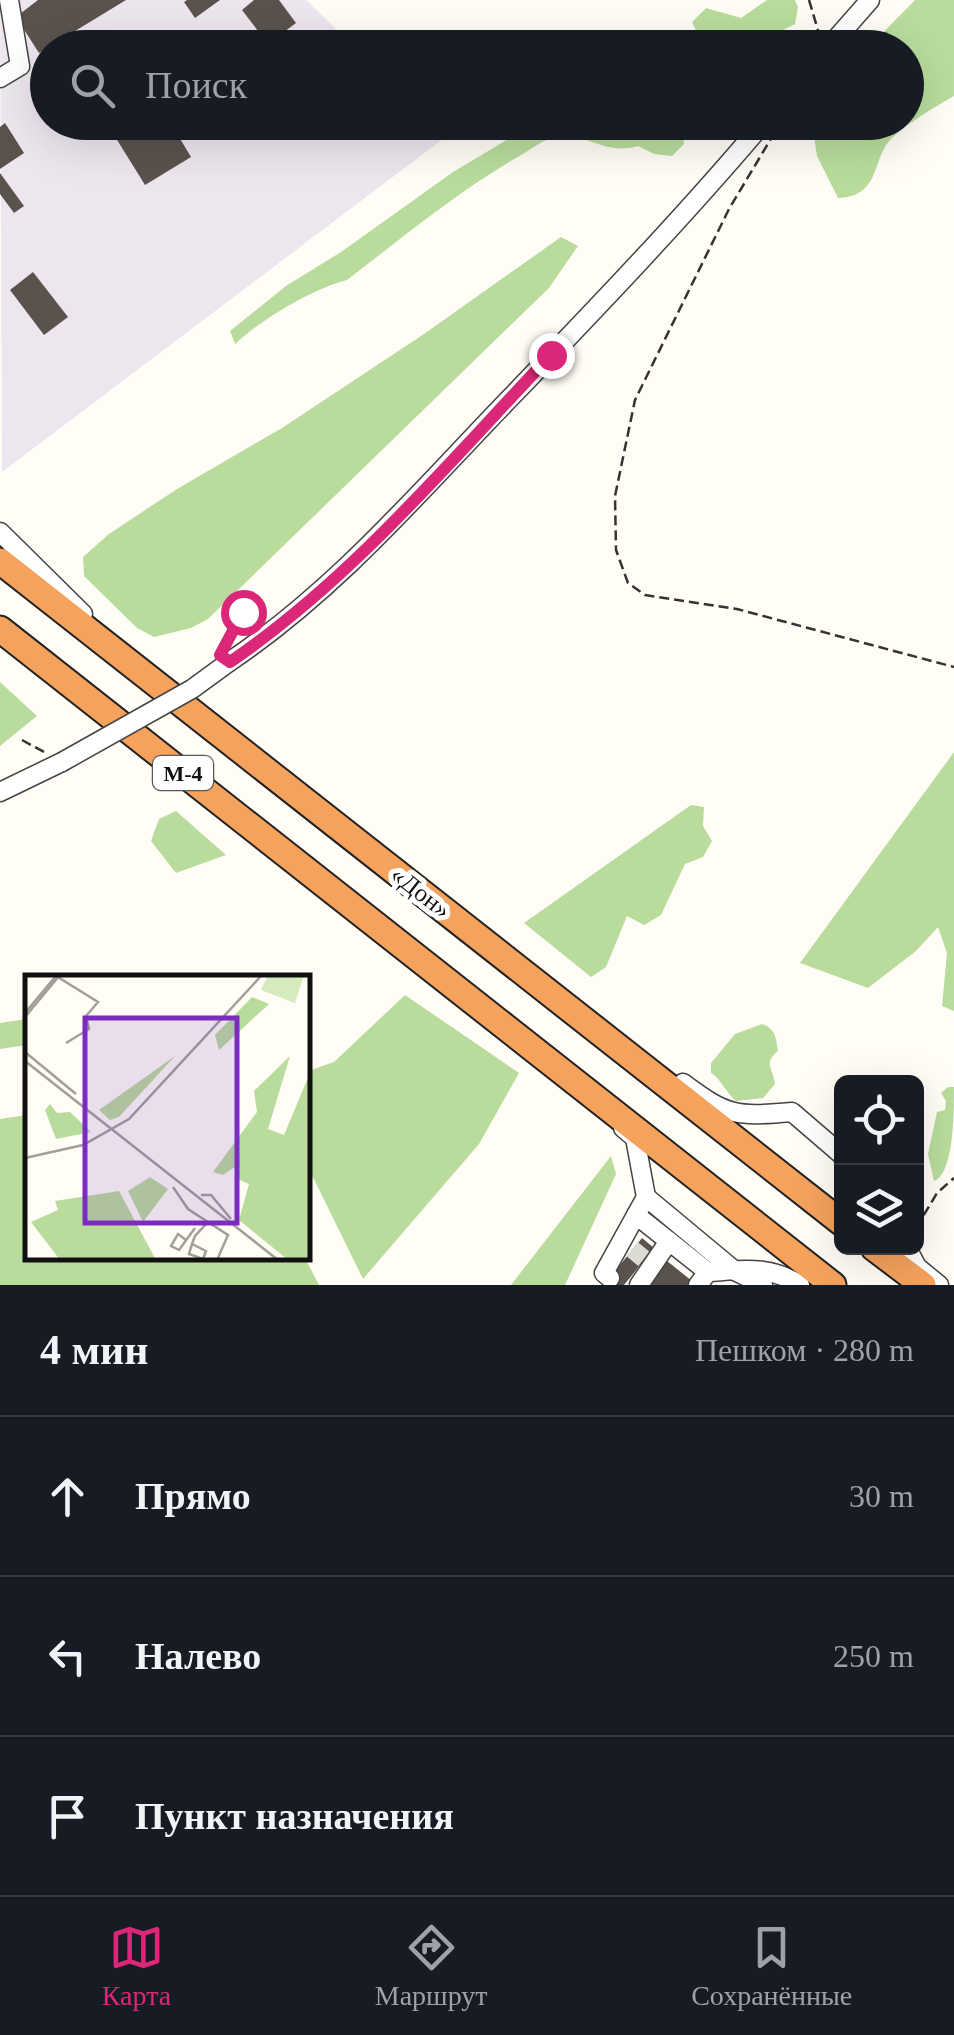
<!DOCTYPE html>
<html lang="ru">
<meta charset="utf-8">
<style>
body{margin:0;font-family:"Times New Roman",serif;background:#242831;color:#f1f3f6}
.controls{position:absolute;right:30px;bottom:30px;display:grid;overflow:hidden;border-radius:15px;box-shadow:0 10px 40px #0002}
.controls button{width:90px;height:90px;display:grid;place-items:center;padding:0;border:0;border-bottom:2px solid #363941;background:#171b24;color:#f1f3f6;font:50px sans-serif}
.stop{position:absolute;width:30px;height:30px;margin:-22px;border:8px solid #db2777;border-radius:50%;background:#fff}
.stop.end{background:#db2777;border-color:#fff;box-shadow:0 2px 10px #0008}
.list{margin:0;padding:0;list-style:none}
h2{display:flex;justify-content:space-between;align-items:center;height:130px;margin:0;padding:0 40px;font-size:42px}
h2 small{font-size:32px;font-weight:400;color:#9ea1a6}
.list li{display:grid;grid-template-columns:65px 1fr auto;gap:30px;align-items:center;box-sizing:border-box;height:160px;padding:0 40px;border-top:2px solid #363941}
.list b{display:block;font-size:38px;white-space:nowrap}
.list em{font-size:32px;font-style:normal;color:#9ea1a6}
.icon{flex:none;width:55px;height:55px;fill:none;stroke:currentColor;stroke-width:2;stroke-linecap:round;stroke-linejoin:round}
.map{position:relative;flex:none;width:954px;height:1285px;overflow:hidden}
.search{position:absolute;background:#171b24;box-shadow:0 10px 40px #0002;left:30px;right:30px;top:30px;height:110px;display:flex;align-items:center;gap:25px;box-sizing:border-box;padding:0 35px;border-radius:55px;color:#9ea1a6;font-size:38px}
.sheet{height:610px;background:#171b24}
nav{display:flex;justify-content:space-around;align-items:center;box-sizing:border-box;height:140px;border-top:2px solid #363941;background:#171b24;font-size:28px;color:#9ea1a6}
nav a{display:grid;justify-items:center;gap:5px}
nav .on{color:#db2777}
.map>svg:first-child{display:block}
.industrial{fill:#eee6ef}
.forest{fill:#b9dc9c}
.building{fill:#5a524d}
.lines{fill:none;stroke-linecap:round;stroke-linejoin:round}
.minor-tunnel{stroke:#dbdad3;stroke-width:18;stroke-dasharray:18 9;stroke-linecap:butt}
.minor-casing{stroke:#444;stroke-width:21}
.highway-casing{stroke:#222;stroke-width:29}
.path{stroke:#333;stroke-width:2.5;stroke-dasharray:10 5;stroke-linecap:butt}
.minor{stroke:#fff;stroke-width:18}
.highway{stroke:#f5a25d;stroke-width:25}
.minor-bridge-casing{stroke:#444;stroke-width:21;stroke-linecap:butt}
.minor-bridge{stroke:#fff;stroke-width:18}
.route{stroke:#db2777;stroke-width:12}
.labels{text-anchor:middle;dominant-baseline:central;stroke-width:10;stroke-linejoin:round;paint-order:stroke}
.shield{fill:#fff;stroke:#585858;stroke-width:2.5}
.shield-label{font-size:22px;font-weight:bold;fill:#111}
.street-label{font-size:25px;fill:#111;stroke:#fff}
.inset-road{fill:none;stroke:#a09f9a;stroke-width:2.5}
.view{fill:#7b2cbf;fill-opacity:0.15;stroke:#7b2cbf;stroke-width:5}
.inset-edge{fill:none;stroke:#111;stroke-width:5}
</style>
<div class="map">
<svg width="954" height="1285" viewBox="0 0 954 1285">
<rect width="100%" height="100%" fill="#fffdf5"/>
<polygon class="industrial" points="0,0 306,0 355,47 48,48 48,122 433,122 447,136 2,472"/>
<g class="forest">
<polygon points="767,0 795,0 798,7 795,24 779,32 760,47 700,47 700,39 692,22 706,8 741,18"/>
<path d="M915,0H954V96C933,108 911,121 893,137C870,158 883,196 838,198L817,156L812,123L906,122V48L869,47Z"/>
<path d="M682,123L684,144L672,156L654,154L638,146C601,157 583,127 549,139C538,143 527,152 516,158C456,193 402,238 347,280C312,289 262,319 235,344L230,331L286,286L341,252L453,172L535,123Z"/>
<polygon points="561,237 578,246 549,288 208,619 191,628 154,637 137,628 84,576 83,557 109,534 177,489 282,428 424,334"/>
<polygon points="0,682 37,716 0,746"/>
<polygon points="954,752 954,1011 942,1006 947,953 938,927 916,951 868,988 800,963"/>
<polygon points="691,805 704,807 703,826 712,841 703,857 685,864 661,915 644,925 627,916 606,967 591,977 524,923"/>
<polygon points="176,811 226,855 176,873 151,841 159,819"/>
<polygon points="405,995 519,1073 479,1144 363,1279 308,1167 308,1071 334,1062"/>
<polygon points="27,1019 27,1045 0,1049 0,1023"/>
<path d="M762,1024C776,1029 776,1038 778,1051C763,1063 773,1069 775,1084L763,1098L736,1101C725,1092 722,1080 711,1073V1063L735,1034Z"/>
<path d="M948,1087H954C954,1113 954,1174 934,1181L928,1154L937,1112L945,1110L946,1101L941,1093Z"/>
<polygon points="27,1115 28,1258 305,1258 319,1285 0,1285 0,1119"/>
<polygon points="611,1156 616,1174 565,1285 511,1285"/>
</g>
<g class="building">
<polygon points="38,0 126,0 39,53 16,17"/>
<polygon points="187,0 220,0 195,18 184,2"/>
<polygon points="254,0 279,0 296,23 268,44 242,10"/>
<polygon points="169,36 176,48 149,48"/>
<polygon points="106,122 170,122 191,157 145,185"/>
<polygon points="5,123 24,153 0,169 0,127"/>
<polygon points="0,173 24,206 14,213 0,194"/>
<polygon points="33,272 68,317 44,335 10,290"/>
<polygon points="642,1238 654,1248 624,1285 610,1285 606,1282"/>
<polygon points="667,1261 697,1285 647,1285"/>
</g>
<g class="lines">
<polyline class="minor-tunnel" points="632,1249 644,1259"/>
<defs>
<g id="minor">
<polyline points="828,48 870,0"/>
<polyline points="0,78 20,66 9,0"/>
<polyline points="0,532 83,614"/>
<path d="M229,662C330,594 407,506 490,419C583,322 677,225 764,122"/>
<polyline points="0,792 62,762"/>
<path d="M683,1083C727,1116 736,1117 792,1112L842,1155"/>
<polyline points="646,1197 735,1271 763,1285"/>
<polyline points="636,1215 708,1272"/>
<polyline points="907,1248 917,1267 939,1285"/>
<polyline points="610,1278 604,1273 646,1197 635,1138 623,1128"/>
<polyline points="639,1285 669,1241"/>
<path d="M698,1285L708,1272C743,1270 770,1265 800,1285"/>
</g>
<g id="highway">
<polyline points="0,561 842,1223"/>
<polyline points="0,629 833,1285"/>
<polyline points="874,1248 923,1285"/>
</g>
</defs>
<use href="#minor" class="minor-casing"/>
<use href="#highway" class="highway-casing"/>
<g class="path">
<polyline points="809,0 820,37"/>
<polyline points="775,132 729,209 635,400 615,496 616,550 628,583 645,595 737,609 954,667"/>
<polyline points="225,646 243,611"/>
<polyline points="22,740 44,752"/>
<polyline points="916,1228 937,1193 954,1178"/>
</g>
<use href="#minor" class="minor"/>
<use href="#highway" class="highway"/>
<defs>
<polyline id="minor-bridge" points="62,762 192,689 229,662"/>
</defs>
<use href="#minor-bridge" class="minor-bridge-casing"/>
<use href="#minor-bridge" class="minor-bridge"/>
</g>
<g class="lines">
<path class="route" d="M243,612L220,655L230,662C353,578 449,462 551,355"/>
</g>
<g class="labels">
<rect class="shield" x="153" y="756" width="60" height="34" rx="8"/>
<g class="shield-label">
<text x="183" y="773">М-4</text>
</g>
<g class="street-label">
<text transform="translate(421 892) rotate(38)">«Дон»</text>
</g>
</g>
<g transform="translate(25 975)">
<rect width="285" height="285" fill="#fffdf5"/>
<path d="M243,0H279L270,28L236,15Z" fill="#d5ebbd"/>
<path d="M227,22L244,29L194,75L190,60ZM150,81L94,142L85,145L74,135ZM265,81L243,154L259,160L285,98V285H263L214,245L224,209L210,203V192L198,200L188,197L232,137L229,116ZM25,129L32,138L45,137L66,157L31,164L20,135ZM125,202L143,214L118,247L103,216ZM94,216L131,285H35L6,247L33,235L30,226Z" fill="#b9dc9c"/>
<path class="inset-road" d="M0,38L31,1L73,27L61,41L64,54L41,68M0,42L35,0M0,77L51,119M0,86L253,285M0,183L58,170L104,144L237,0M148,212L163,234L203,260L192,285M176,220H186L206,244M161,265L153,259L146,271L154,275L170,253M167,269L181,276L178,284L164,279L167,269L170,261L182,248"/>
<path class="view" d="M60,43H212V248H60Z"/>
<rect width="285" height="285" class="inset-edge"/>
</g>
</svg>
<div class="controls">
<button><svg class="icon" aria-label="locate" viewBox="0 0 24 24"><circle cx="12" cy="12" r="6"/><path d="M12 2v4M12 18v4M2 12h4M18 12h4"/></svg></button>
<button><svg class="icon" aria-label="layers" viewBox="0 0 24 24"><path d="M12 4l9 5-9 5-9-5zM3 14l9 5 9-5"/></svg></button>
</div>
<div class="stop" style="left:243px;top:612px"></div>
<div class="stop end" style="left:551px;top:355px"></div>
<div class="search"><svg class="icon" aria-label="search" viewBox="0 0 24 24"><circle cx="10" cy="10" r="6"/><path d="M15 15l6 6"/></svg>Поиск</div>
</div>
<section class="sheet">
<h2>4 мин<small>Пешком · 280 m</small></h2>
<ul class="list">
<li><svg class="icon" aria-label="ahead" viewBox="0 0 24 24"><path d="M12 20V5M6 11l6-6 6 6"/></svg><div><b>Прямо</b></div><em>30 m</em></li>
<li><svg class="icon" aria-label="left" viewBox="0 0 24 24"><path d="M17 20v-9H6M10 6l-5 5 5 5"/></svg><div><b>Налево</b></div><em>250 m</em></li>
<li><svg class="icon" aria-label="arrive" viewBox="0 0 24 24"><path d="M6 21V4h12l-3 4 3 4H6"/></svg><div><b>Пункт назначения</b></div></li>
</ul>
</section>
<nav>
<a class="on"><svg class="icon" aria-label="map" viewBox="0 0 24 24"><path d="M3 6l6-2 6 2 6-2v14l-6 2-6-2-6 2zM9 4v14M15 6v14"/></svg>Карта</a>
<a><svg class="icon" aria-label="directions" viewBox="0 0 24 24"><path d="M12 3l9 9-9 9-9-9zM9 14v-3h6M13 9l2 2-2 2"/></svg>Маршрут</a>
<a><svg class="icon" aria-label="saved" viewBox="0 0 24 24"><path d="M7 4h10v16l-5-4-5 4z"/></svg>Сохранённые</a>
</nav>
